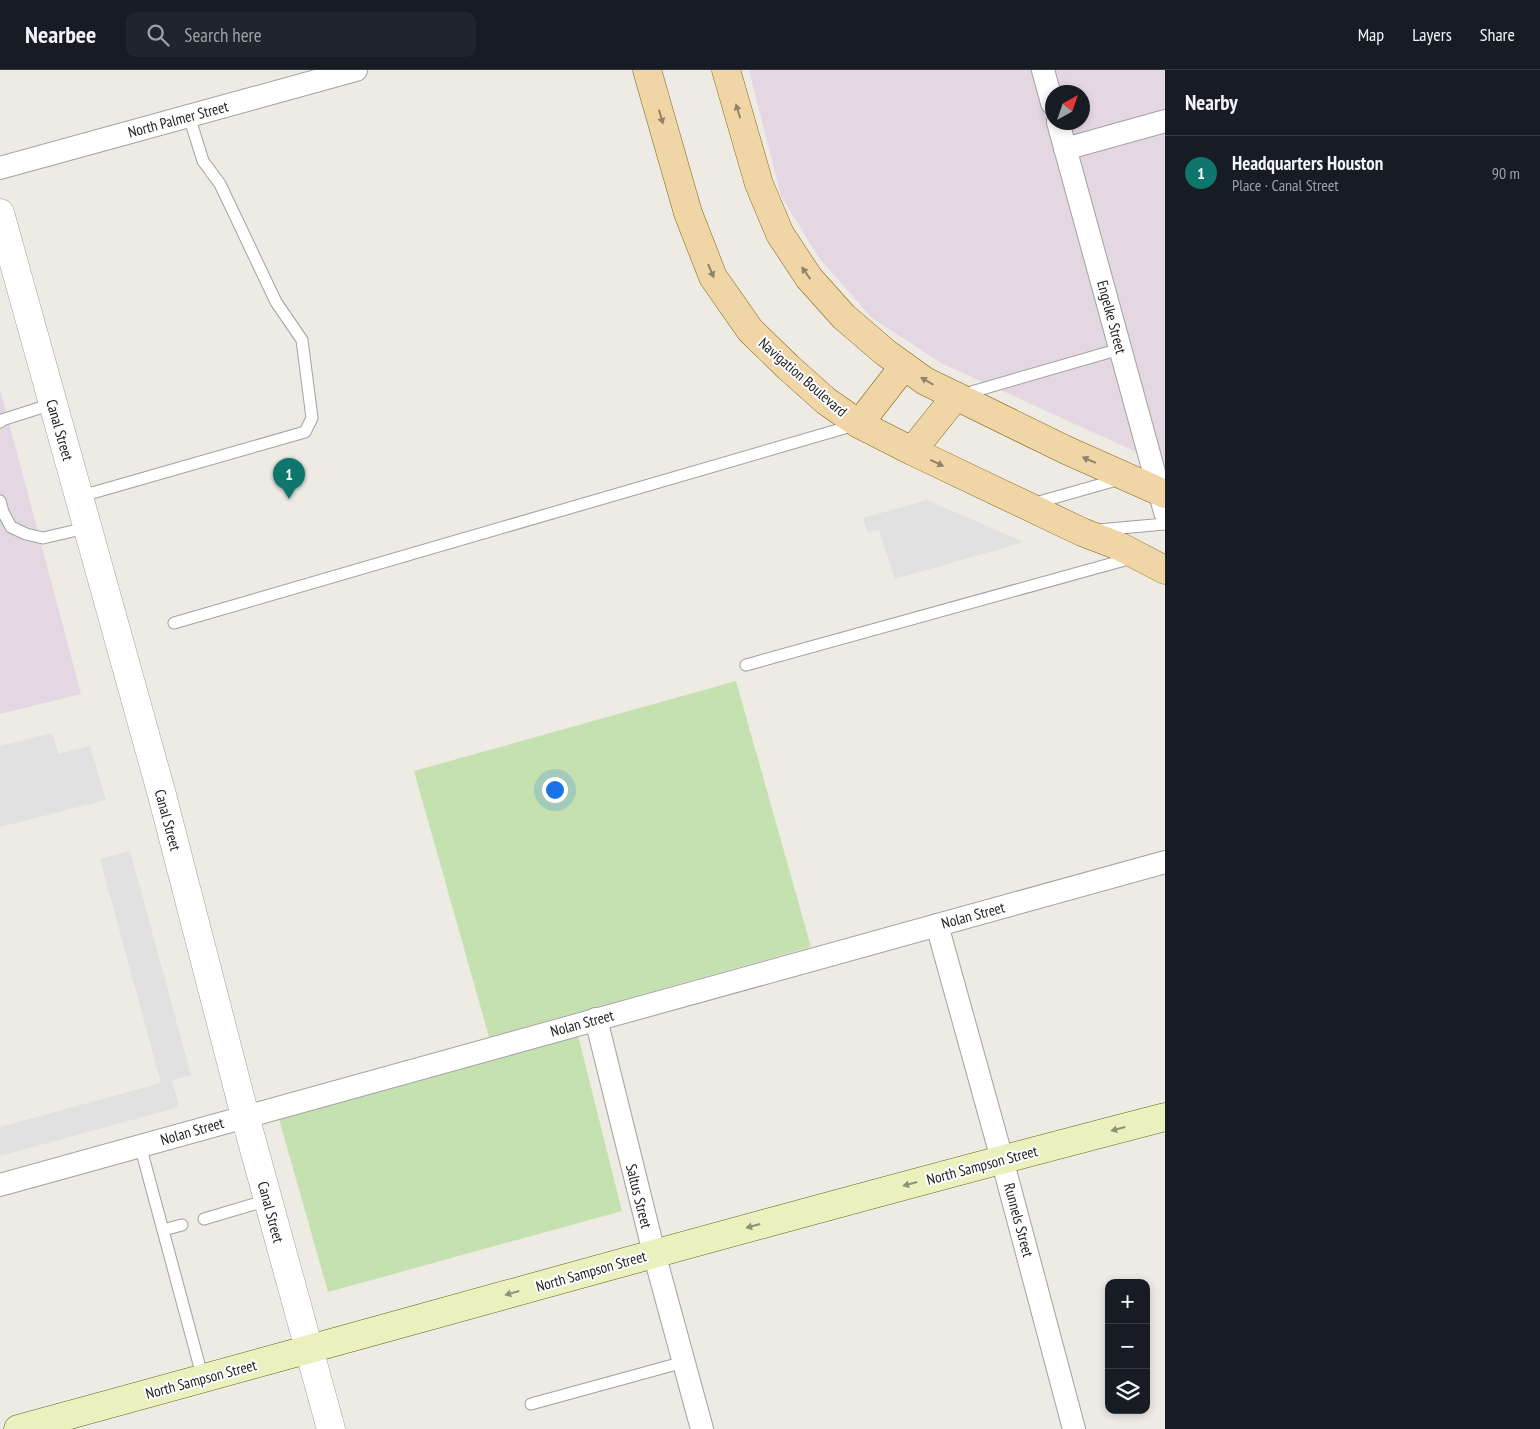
<!DOCTYPE html>
<meta charset="utf-8">
<style>
body{margin:0;font-family:"PT Sans Narrow",sans-serif;background:#20242c;color:#f1f3f6}
.controls{position:absolute;right:15px;bottom:15px;display:grid;overflow:hidden;border-radius:10px;box-shadow:0 2px 8px #0003}
.controls button{width:45px;height:45px;display:grid;place-items:center;padding:0;border:0;border-bottom:1px solid #363941;background:#171b24;color:#f1f3f6;font:25px sans-serif}
.compass{position:absolute;left:1045px;top:15px;width:45px;height:45px;border-radius:50%;background:#171b24;box-shadow:0 2px 8px #0003;rotate:40deg}
.you{position:absolute;left:554px;top:719px;width:18px;height:18px;margin:-12px;border:4px solid #fff;border-radius:50%;background:#1a73e8;box-shadow:0 0 0 8px #1a73e833}
.badge{display:grid;place-items:center;width:32px;height:32px;border-radius:50%;background:#0f766e;color:#fff;font-size:16px;font-weight:700}
.pin{position:absolute;translate:-50% -41px;filter:drop-shadow(0 1px 2px #0008)}
.pin::after{content:'';position:absolute;top:26px;width:18px;height:15px;background:inherit;clip-path:polygon(0 0,100% 0,50% 100%)}
.list{margin:0;padding:0;list-style:none}
h2{display:flex;justify-content:space-between;align-items:center;height:65px;margin:0;padding:0 20px;font-size:21px}
h2 small{font-size:16px;font-weight:400;color:#9ea1a6}
.list li{display:grid;grid-template-columns:32px 1fr auto;gap:15px;align-items:center;box-sizing:border-box;height:75px;padding:0 20px;border-top:1px solid #363941}
.list b{display:block;font-size:19px;white-space:nowrap}
.list p{margin:0;font-size:16px;white-space:nowrap;color:#9ea1a6}
.list em{font-size:16px;font-style:normal;color:#9ea1a6}
.icon{flex:none;width:28px;height:28px;fill:none;stroke:currentColor;stroke-width:2;stroke-linecap:round;stroke-linejoin:round}
.map{position:relative;flex:none;width:1165px;height:1359px;overflow:hidden}
header{display:flex;align-items:center;gap:30px;box-sizing:border-box;height:70px;padding:0 25px;background:#171b24;border-bottom:1px solid #363941}
header strong{font-size:24px}
nav{display:flex;gap:28px;margin-inline-start:auto;font-size:18px}
.search{width:350px;height:45px;background:#20242c;display:flex;align-items:center;gap:12px;box-sizing:border-box;padding:0 18px;border-radius:10px;color:#9ea1a6;font-size:19px}
main{display:flex}
aside{flex:1;background:#171b24}
.map>svg:first-child{display:block}
.industrial{fill:#e5d7e2;fill-rule:evenodd}
.grass{fill:#c5e1b0}
.parking{fill:#e1e1e1}
.lines{fill:none;stroke-linecap:round;stroke-linejoin:round}
.service-casing{stroke:#a1a1a1;stroke-width:13}
.minor-casing{stroke:#a1a1a1;stroke-width:24}
.tertiary-casing{stroke:#a1a1a1;stroke-width:29}
.secondary-casing{stroke:#586712;stroke-width:29}
.primary-casing{stroke:#846612;stroke-width:29}
.service{stroke:#fff;stroke-width:11}
.minor{stroke:#fff;stroke-width:22}
.tertiary{stroke:#fff;stroke-width:28}
.secondary{stroke:#ebf1be;stroke-width:28}
.primary{stroke:#f0d5a7;stroke-width:28}
.oneway{fill:#918269}
.oneway2{fill:#8e9276}
.labels{text-anchor:middle;dominant-baseline:central;stroke-width:4;stroke-linejoin:round;paint-order:stroke}
.street-label{font-size:15px;fill:#1d1d1d;stroke:#fff}
</style>
<header>
<strong>Nearbee</strong>
<div class="search"><svg class="icon" aria-label="search" viewBox="0 0 24 24"><circle cx="10" cy="10" r="6"/><path d="M15 15l6 6"/></svg>Search here</div>
<nav><a>Map</a><a>Layers</a><a>Share</a></nav>
</header>
<main>
<div class="map">
<svg width="1165" height="1359" viewBox="0 0 1165 1359">
<rect width="100%" height="100%" fill="#edebe4"/>
<g class="industrial">
<path d="M749,0H1165V395L943,294L872,248L819,188L781,126ZM1052,22H1082V52H1052Z"/>
<polygon points="0,319 81,624 0,644"/>
</g>
<g class="grass">
<polygon points="736,611 811,877 489,967 414,701"/>
<polygon points="578,965 622,1141 328,1222 279,1049"/>
</g>
<g class="parking">
<polygon points="927,430 1024,472 895,509 879,460 868,463 863,448"/>
<polygon points="52,663 59,684 90,676 106,730 0,757 0,676"/>
<polygon points="130,781 191,1005 172,1010 179,1037 0,1086 0,1057 161,1013 100,789"/>
</g>
<g class="lines">
<defs>
<g id="service">
<polyline points="961,325 1120,279"/>
<polyline points="0,352 2,350 52,334"/>
<polyline points="78,427 305,362 312,348 302,270 276,232 220,114 203,91 189,46"/>
<polyline points="0,431 3,442 11,457 26,464 43,468 86,458"/>
<polyline points="1032,434 1120,409"/>
<polyline points="1098,460 1165,454"/>
<polyline points="174,553 855,355"/>
<polyline points="746,595 1132,488"/>
<polyline points="140,1075 203,1309"/>
<polyline points="204,1149 268,1130"/>
<polyline points="163,1160 182,1155"/>
<polyline points="531,1334 684,1292"/>
</g>
<g id="minor">
<polyline points="1043,0 1052,33"/>
<polyline points="1058,52 1165,442"/>
<polyline points="1065,79 1165,51"/>
<polyline points="0,98 356,0"/>
<polyline points="937,855 1002,1089 1074,1359"/>
<polyline points="596,949 654,1183 702,1359"/>
<polyline points="0,1115 1165,792"/>
</g>
<polyline id="tertiary" points="0,143 162,725 245,1046 331,1359"/>
<path id="secondary" d="M18,1359C401,1255 782,1146 1165,1047"/>
<g id="primary">
<polyline points="647,0 688,143 713,207 750,260 788,297 826,331 859,354 912,381 1082,462 1121,477 1165,500"/>
<polyline points="726,0 759,114 780,164 809,208 844,247 886,283 925,311 1066,380 1165,424"/>
<polyline points="859,354 904,296"/>
<polyline points="912,381 956,326"/>
</g>
</defs>
<use href="#service" class="service-casing"/>
<use href="#minor" class="minor-casing"/>
<use href="#tertiary" class="tertiary-casing"/>
<use href="#secondary" class="secondary-casing"/>
<use href="#primary" class="primary-casing"/>
<use href="#service" class="service"/>
<use href="#minor" class="minor"/>
<use href="#tertiary" class="tertiary"/>
<use href="#secondary" class="secondary"/>
<use href="#primary" class="primary"/>
</g>
<defs><path id="oneway-solid" d="M-6-.8H1V-3.2L6.5 0L1 3.2V.8H-6Z" transform="scale(1.25)"/></defs>
<g class="oneway">
<use href="#oneway-solid" transform="translate(738 41) rotate(-107)"/>
<use href="#oneway-solid" transform="translate(661 47) rotate(74)"/>
<use href="#oneway-solid" transform="translate(711 201) rotate(67)"/>
<use href="#oneway-solid" transform="translate(806 203) rotate(-125)"/>
<use href="#oneway-solid" transform="translate(927 311) rotate(-150)"/>
<use href="#oneway-solid" transform="translate(1089 390) rotate(-157)"/>
<use href="#oneway-solid" transform="translate(937 393) rotate(25)"/>
</g>
<g class="oneway2">
<use href="#oneway-solid" transform="translate(1118 1059) rotate(165)"/>
<use href="#oneway-solid" transform="translate(910 1114) rotate(165)"/>
<use href="#oneway-solid" transform="translate(753 1156) rotate(165)"/>
<use href="#oneway-solid" transform="translate(512 1223) rotate(164)"/>
</g>
<g class="labels">
<g class="street-label">
<text transform="translate(178 49) rotate(-15)">North Palmer Street</text>
<text transform="translate(1112 247) rotate(75)">Engelke Street</text>
<text transform="translate(803 307) rotate(41)">Navigation Boulevard</text>
<text transform="translate(60 360) rotate(74)">Canal Street</text>
<text transform="translate(168 750) rotate(75)">Canal Street</text>
<text transform="translate(973 845) rotate(-15)">Nolan Street</text>
<text transform="translate(582 953) rotate(-15)">Nolan Street</text>
<text transform="translate(192 1061) rotate(-16)">Nolan Street</text>
<text transform="translate(982 1095) rotate(-15)">North Sampson Street</text>
<text transform="translate(639 1126) rotate(76)">Saltus Street</text>
<text transform="translate(271 1142) rotate(75)">Canal Street</text>
<text transform="translate(1019 1150) rotate(75)">Runnels Street</text>
<text transform="translate(591 1201) rotate(-16)">North Sampson Street</text>
<text transform="translate(201 1309) rotate(-15)">North Sampson Street</text>
</g>
</g>
</svg>
<div class="controls">
<button>+</button>
<button>−</button>
<button><svg class="icon" aria-label="layers" viewBox="0 0 24 24"><path d="M12 4l9 5-9 5-9-5zM3 14l9 5 9-5"/></svg></button>
</div>
<svg class="compass" viewBox="-18 -18 36 36"><path d="M0-13l5 13h-10z" fill="#e53935"/><path d="M0 13l5-13h-10z" fill="#9ea1a6"/></svg>
<div class="you"></div>
<div class="pin badge" style="left:289px;top:429px">1</div>
</div>
<aside>
<h2>Nearby<small></small></h2>
<ul class="list">
<li><span class="badge">1</span><div><b>Headquarters Houston</b><p>Place · Canal Street</p></div><em>90 m</em></li>
</ul>
</aside>
</main>
